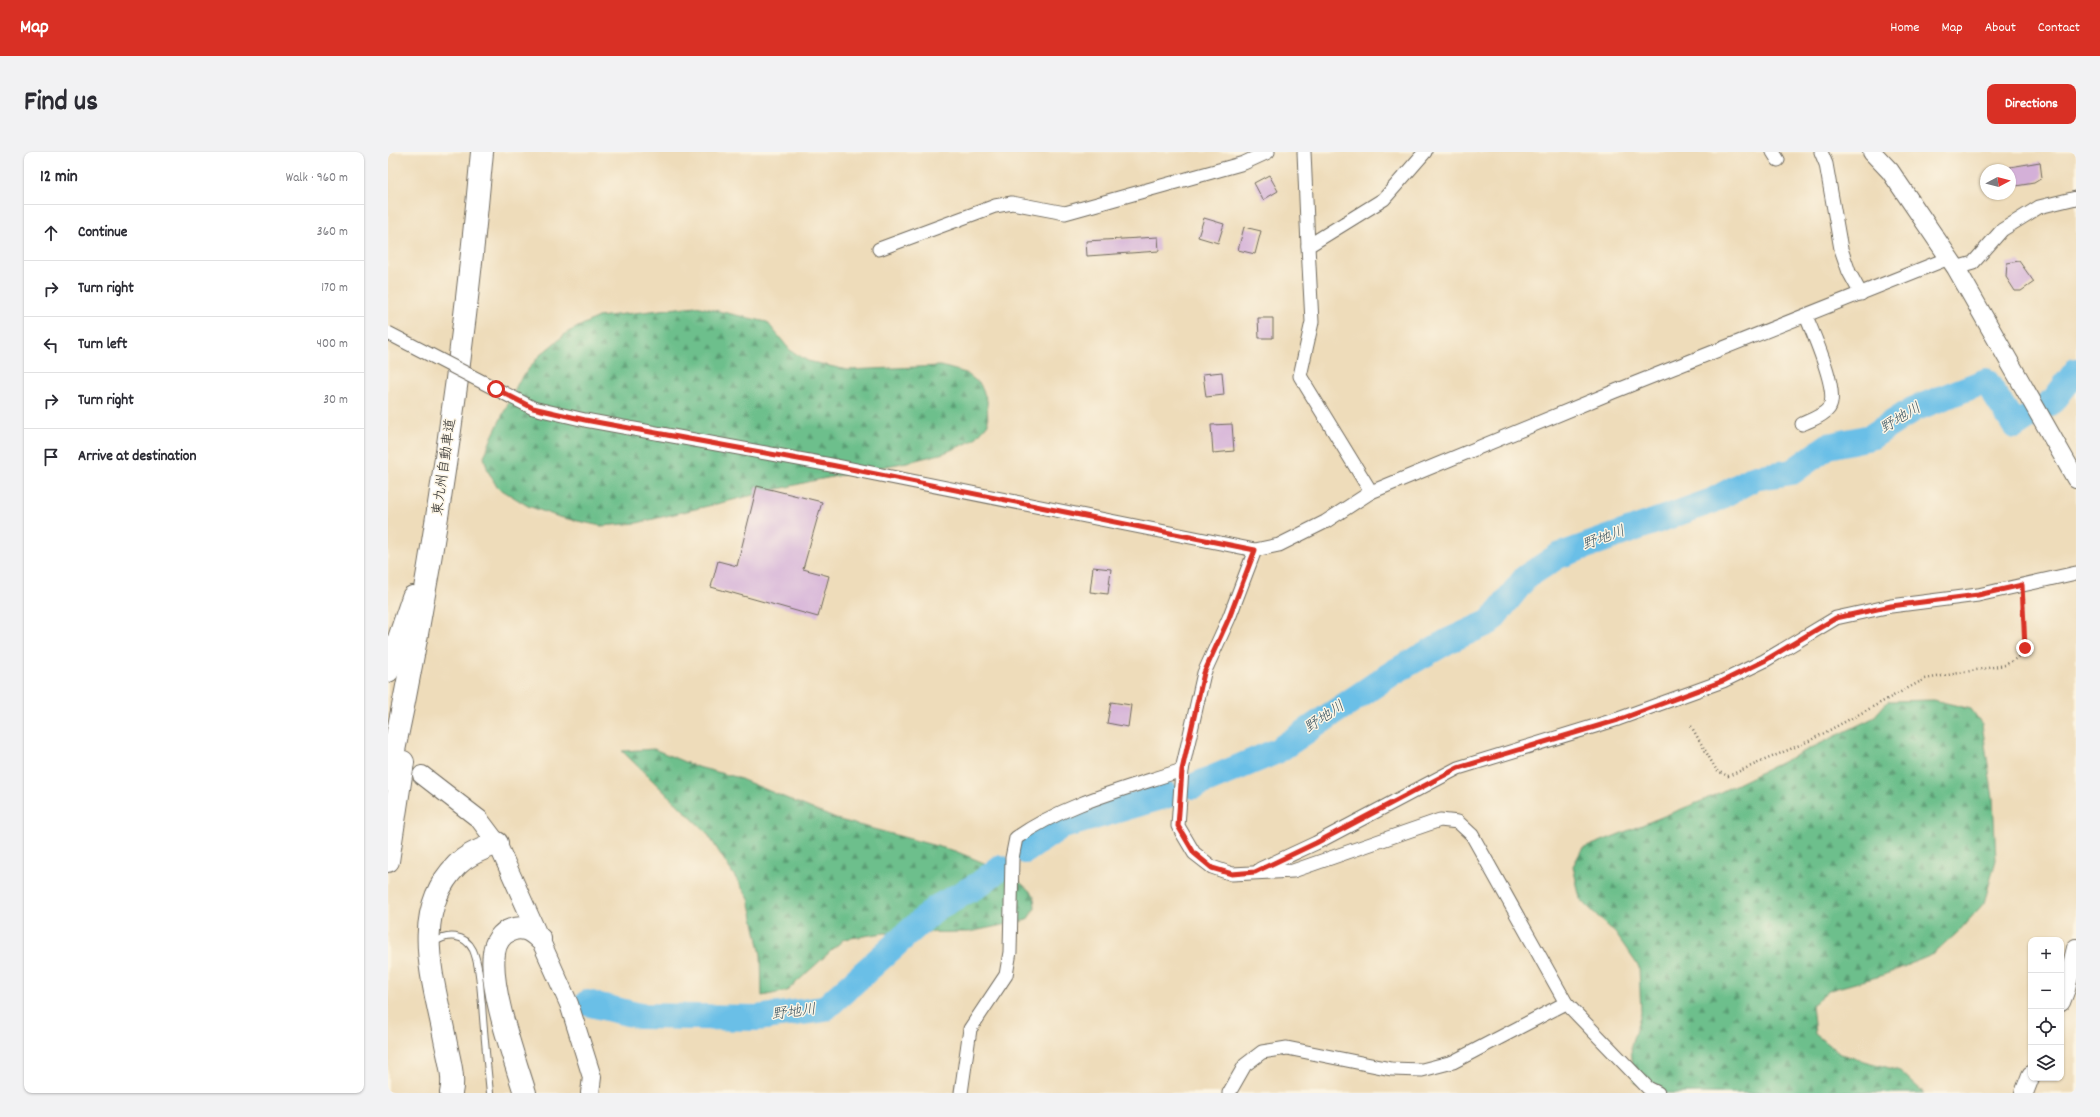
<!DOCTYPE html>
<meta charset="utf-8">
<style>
body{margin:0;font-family:Dekko,"Klee One",sans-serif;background:#f2f2f3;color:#2b2b33}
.controls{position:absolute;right:12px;bottom:12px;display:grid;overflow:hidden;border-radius:8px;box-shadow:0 1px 3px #0004}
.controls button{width:36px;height:36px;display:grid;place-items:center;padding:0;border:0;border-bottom:1px solid #e1e1e2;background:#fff;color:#2b2b33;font:20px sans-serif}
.compass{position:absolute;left:1592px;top:12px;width:36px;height:36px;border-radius:50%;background:#fff;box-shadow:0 1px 3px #0004;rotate:83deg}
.stop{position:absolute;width:12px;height:12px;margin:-9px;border:3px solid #d93025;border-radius:50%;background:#fff}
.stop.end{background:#d93025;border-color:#fff;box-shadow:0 1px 4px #0008}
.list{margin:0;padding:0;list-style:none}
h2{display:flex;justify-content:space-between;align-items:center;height:52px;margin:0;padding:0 16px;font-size:17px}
h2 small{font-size:13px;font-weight:400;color:#7c7c81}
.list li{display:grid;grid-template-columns:26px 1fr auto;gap:12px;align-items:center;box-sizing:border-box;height:56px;padding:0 16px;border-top:1px solid #e1e1e2}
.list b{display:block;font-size:15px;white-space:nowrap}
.list em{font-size:13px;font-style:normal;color:#7c7c81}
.icon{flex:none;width:22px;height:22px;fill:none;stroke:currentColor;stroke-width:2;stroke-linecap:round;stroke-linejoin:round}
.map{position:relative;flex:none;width:1688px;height:941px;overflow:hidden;border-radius:8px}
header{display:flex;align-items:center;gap:24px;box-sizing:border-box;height:56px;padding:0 20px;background:#d93025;color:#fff}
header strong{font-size:19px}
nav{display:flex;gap:22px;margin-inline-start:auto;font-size:14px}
.intro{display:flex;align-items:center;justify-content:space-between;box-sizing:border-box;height:96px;padding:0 24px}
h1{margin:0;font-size:28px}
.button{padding:10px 18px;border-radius:8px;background:#d93025;color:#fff;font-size:14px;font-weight:700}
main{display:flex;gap:24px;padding:0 24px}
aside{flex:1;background:#fff;border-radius:8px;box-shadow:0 1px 3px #0004}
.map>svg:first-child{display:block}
.forest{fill:url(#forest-firs);stroke:#4c755c}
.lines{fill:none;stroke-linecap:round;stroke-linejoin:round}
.river{stroke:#6bbfe7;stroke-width:26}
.building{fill:#d4b0d8}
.lane-casing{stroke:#6f695d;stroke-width:8}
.street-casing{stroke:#6f695d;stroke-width:15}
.secondary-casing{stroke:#6f695d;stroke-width:20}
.highway-casing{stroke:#6f695d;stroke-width:24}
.path{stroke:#6f695d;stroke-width:2.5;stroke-dasharray:1 3;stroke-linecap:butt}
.lane{stroke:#fff;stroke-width:6}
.street{stroke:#fff;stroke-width:13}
.secondary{stroke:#fff;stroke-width:18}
.highway{stroke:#fff;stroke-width:22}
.street-bridge-casing{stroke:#6f695d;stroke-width:15;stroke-linecap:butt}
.street-bridge{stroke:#fff;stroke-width:13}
.route{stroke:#d93025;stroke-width:5}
.labels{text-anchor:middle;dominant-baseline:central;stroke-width:3;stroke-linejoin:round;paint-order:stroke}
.street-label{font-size:14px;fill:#2b2b2b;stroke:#fcf5e5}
.water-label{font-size:15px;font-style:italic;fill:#3e5763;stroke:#fcf5e5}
</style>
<header>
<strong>Map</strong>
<nav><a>Home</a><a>Map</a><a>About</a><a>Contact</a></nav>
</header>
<div class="intro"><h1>Find us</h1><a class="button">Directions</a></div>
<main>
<aside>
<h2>12 min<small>Walk · 960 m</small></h2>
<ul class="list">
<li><svg class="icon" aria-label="ahead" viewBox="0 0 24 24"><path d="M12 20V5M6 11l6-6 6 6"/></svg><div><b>Continue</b></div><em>360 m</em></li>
<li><svg class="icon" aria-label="right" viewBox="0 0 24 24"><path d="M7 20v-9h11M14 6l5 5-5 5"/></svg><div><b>Turn right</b></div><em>170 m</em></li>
<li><svg class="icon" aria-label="left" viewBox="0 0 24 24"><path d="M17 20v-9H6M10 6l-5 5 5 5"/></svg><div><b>Turn left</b></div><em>400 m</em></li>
<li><svg class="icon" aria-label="right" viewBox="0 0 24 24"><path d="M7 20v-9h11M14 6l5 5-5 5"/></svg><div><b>Turn right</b></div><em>30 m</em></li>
<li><svg class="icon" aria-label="arrive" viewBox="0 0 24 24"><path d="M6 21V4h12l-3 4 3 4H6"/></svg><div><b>Arrive at destination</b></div></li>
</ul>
</aside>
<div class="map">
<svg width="1688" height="941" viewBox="0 0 1688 941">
<defs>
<pattern id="forest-firs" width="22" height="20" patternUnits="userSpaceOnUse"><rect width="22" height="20" fill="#6dbf8c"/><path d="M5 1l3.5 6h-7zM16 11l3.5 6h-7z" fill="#5a9b73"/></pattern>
</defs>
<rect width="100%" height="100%" fill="#fcf5e5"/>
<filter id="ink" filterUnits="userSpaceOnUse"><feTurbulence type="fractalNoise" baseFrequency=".025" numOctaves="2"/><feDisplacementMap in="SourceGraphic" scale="8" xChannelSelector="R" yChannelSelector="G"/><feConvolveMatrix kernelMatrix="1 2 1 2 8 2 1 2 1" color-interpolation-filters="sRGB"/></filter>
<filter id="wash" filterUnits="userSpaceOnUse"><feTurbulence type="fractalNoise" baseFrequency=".012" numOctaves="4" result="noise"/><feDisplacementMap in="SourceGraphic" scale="16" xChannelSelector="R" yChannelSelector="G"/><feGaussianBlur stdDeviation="0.9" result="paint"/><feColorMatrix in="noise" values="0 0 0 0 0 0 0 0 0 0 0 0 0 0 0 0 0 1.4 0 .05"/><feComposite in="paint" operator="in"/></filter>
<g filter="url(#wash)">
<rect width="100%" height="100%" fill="#eedcba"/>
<g class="forest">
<polygon points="308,154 379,170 402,198 420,209 459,218 553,214 578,221 592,232 599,248 600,272 586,288 556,301 524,309 424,329 249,371 213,374 171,365 140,354 109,335 100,319 96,305 104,285 131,229 152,203 180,180 210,165"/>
<polygon points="1546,548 1583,557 1594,572 1605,646 1608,708 1596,751 1570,780 1546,802 1496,823 1442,838 1424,853 1427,882 1452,902 1512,919 1536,941 1267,941 1246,930 1243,894 1253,861 1251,815 1228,782 1192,747 1185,714 1194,697 1316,648 1485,566 1500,549"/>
<polygon points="266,597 306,614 348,625 448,667 567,699 623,722 646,743 647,756 639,768 581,780 496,781 456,787 399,839 374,844 373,803 361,747 319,681 234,599"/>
</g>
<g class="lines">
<g class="river">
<polyline points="1660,252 1666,248 1688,219"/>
<polyline points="806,634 889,599 1006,520 1060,489 1102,470 1138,425 1170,404 1324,349 1366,326 1404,320 1440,294 1483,285 1526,257 1598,229 1627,274 1639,266"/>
<polyline points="637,699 672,675 780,643"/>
<polyline points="199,851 252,864 369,866 436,857 548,756 590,733 612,716"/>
</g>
</g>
<g id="blocks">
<g class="building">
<polygon points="1652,10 1654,26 1646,31 1628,34 1622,31 1622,15"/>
<polygon points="881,23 890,39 875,48 866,31"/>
<polygon points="816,66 836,72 830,91 810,85"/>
<polygon points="856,75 873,79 867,102 850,98"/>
<polygon points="770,85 771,99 699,104 698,89"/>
<polygon points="1631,109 1646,130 1633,139 1627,139 1618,125 1619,111"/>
<polygon points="870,166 885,166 885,186 871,186"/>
<polygon points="834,220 836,243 818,245 815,222"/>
<polygon points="844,272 846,299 825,301 823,273"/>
<polygon points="369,334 434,350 415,417 441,424 430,465 323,435 330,409 349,414"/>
<polygon points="705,415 723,417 720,442 702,440"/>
<polygon points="723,550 743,553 740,575 719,571"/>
</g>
</g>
</g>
<g filter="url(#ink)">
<use href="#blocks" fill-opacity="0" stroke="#6f695d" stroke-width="1"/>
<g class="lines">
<defs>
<path id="lane" d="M46,791C59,781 77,782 85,798C92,814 92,835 94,852C96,882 99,911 102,941"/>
<g id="street">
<polyline points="916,0 920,94"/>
<polyline points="1385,0 1390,8"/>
<polyline points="1433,0 1438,12 1453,97 1461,120 1473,142"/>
<polyline points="491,97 607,54 624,51 677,61 856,11 880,0"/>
<polyline points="1568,116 1585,111 1614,78 1651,55 1688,46"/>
<polyline points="108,237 145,256 197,268 443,313 867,398 891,393 937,370 983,340 1225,240 1561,106"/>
<path d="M1414,272C1423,268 1435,264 1441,256C1452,240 1425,182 1418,164"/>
<polyline points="983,340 912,224 924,170 920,94 996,47 1037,0"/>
<polyline points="867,398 841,466 816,521 794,618 790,674 806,701 824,715 844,722 905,719 1052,668 1070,670 1084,683 1178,851 1260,936 1270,941"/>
<polyline points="872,717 928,691 1070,616 1230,567 1335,529 1376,509 1448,466 1503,454 1590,443 1688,421"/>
<path d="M573,941L582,877L618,823L622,800L624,706L628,686C678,651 737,637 794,618"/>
<polyline points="841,941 857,913 874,900 899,896 1003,917 1034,918 1065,910 1178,851"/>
</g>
<g id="secondary">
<polyline points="1484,0 1502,19 1568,116 1688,327"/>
<polyline points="34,623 91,667 109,691 181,852 204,925 202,941"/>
<polyline points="1673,850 1678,837 1688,796"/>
<polyline points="1636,941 1643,923"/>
</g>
<g id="highway">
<polyline points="0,519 25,445"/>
<path d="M0,627C45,419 75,213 94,0"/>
<polyline points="0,709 15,610"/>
<path d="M63,941C67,924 60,904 57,887C46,829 21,761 69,713C80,702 95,697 109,691"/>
<path d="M137,941C126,905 101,837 106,801C107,791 113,781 123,778C135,773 144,779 152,787"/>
</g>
</defs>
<use href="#lane" class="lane-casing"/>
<use href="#street" class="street-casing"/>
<use href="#secondary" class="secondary-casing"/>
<use href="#highway" class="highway-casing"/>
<polyline class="path" points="1303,574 1329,619 1340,624 1421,589 1537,527 1617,513 1629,506 1637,496 1635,445"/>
<use href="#lane" class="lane"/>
<use href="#street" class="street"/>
<use href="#secondary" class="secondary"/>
<use href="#highway" class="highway"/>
<defs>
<polyline id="street-bridge" points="0,181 108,237"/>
</defs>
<use href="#street-bridge" class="street-bridge-casing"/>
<use href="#street-bridge" class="street-bridge"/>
</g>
</g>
<g class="lines" filter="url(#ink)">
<polyline class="route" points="108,237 145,256 197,268 443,313 867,398 841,466 816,521 794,618 790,674 806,701 824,716 844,722 867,720 928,691 1070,616 1230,568 1335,529 1376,509 1448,466 1503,454 1590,443 1634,433 1637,496"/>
</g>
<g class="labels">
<g class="street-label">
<text transform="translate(57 315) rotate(-82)">東九州自動車道</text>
</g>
<g class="water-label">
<text transform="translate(1513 267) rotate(-31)">野地川</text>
<text transform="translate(1216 387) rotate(-20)">野地川</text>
<text transform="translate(937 566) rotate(-34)">野地川</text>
<text transform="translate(406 861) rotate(-7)">野地川</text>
</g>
</g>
</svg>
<div class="controls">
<button>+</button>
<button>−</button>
<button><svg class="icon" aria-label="locate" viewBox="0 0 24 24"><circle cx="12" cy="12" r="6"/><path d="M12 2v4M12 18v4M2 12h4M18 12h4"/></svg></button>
<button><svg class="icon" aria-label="layers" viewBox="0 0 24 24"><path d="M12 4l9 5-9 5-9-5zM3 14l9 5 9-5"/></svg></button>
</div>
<svg class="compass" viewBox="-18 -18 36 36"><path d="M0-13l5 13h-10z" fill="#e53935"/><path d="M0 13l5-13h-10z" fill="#7c7c81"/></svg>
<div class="stop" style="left:108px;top:237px"></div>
<div class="stop end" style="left:1637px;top:496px"></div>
</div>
</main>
